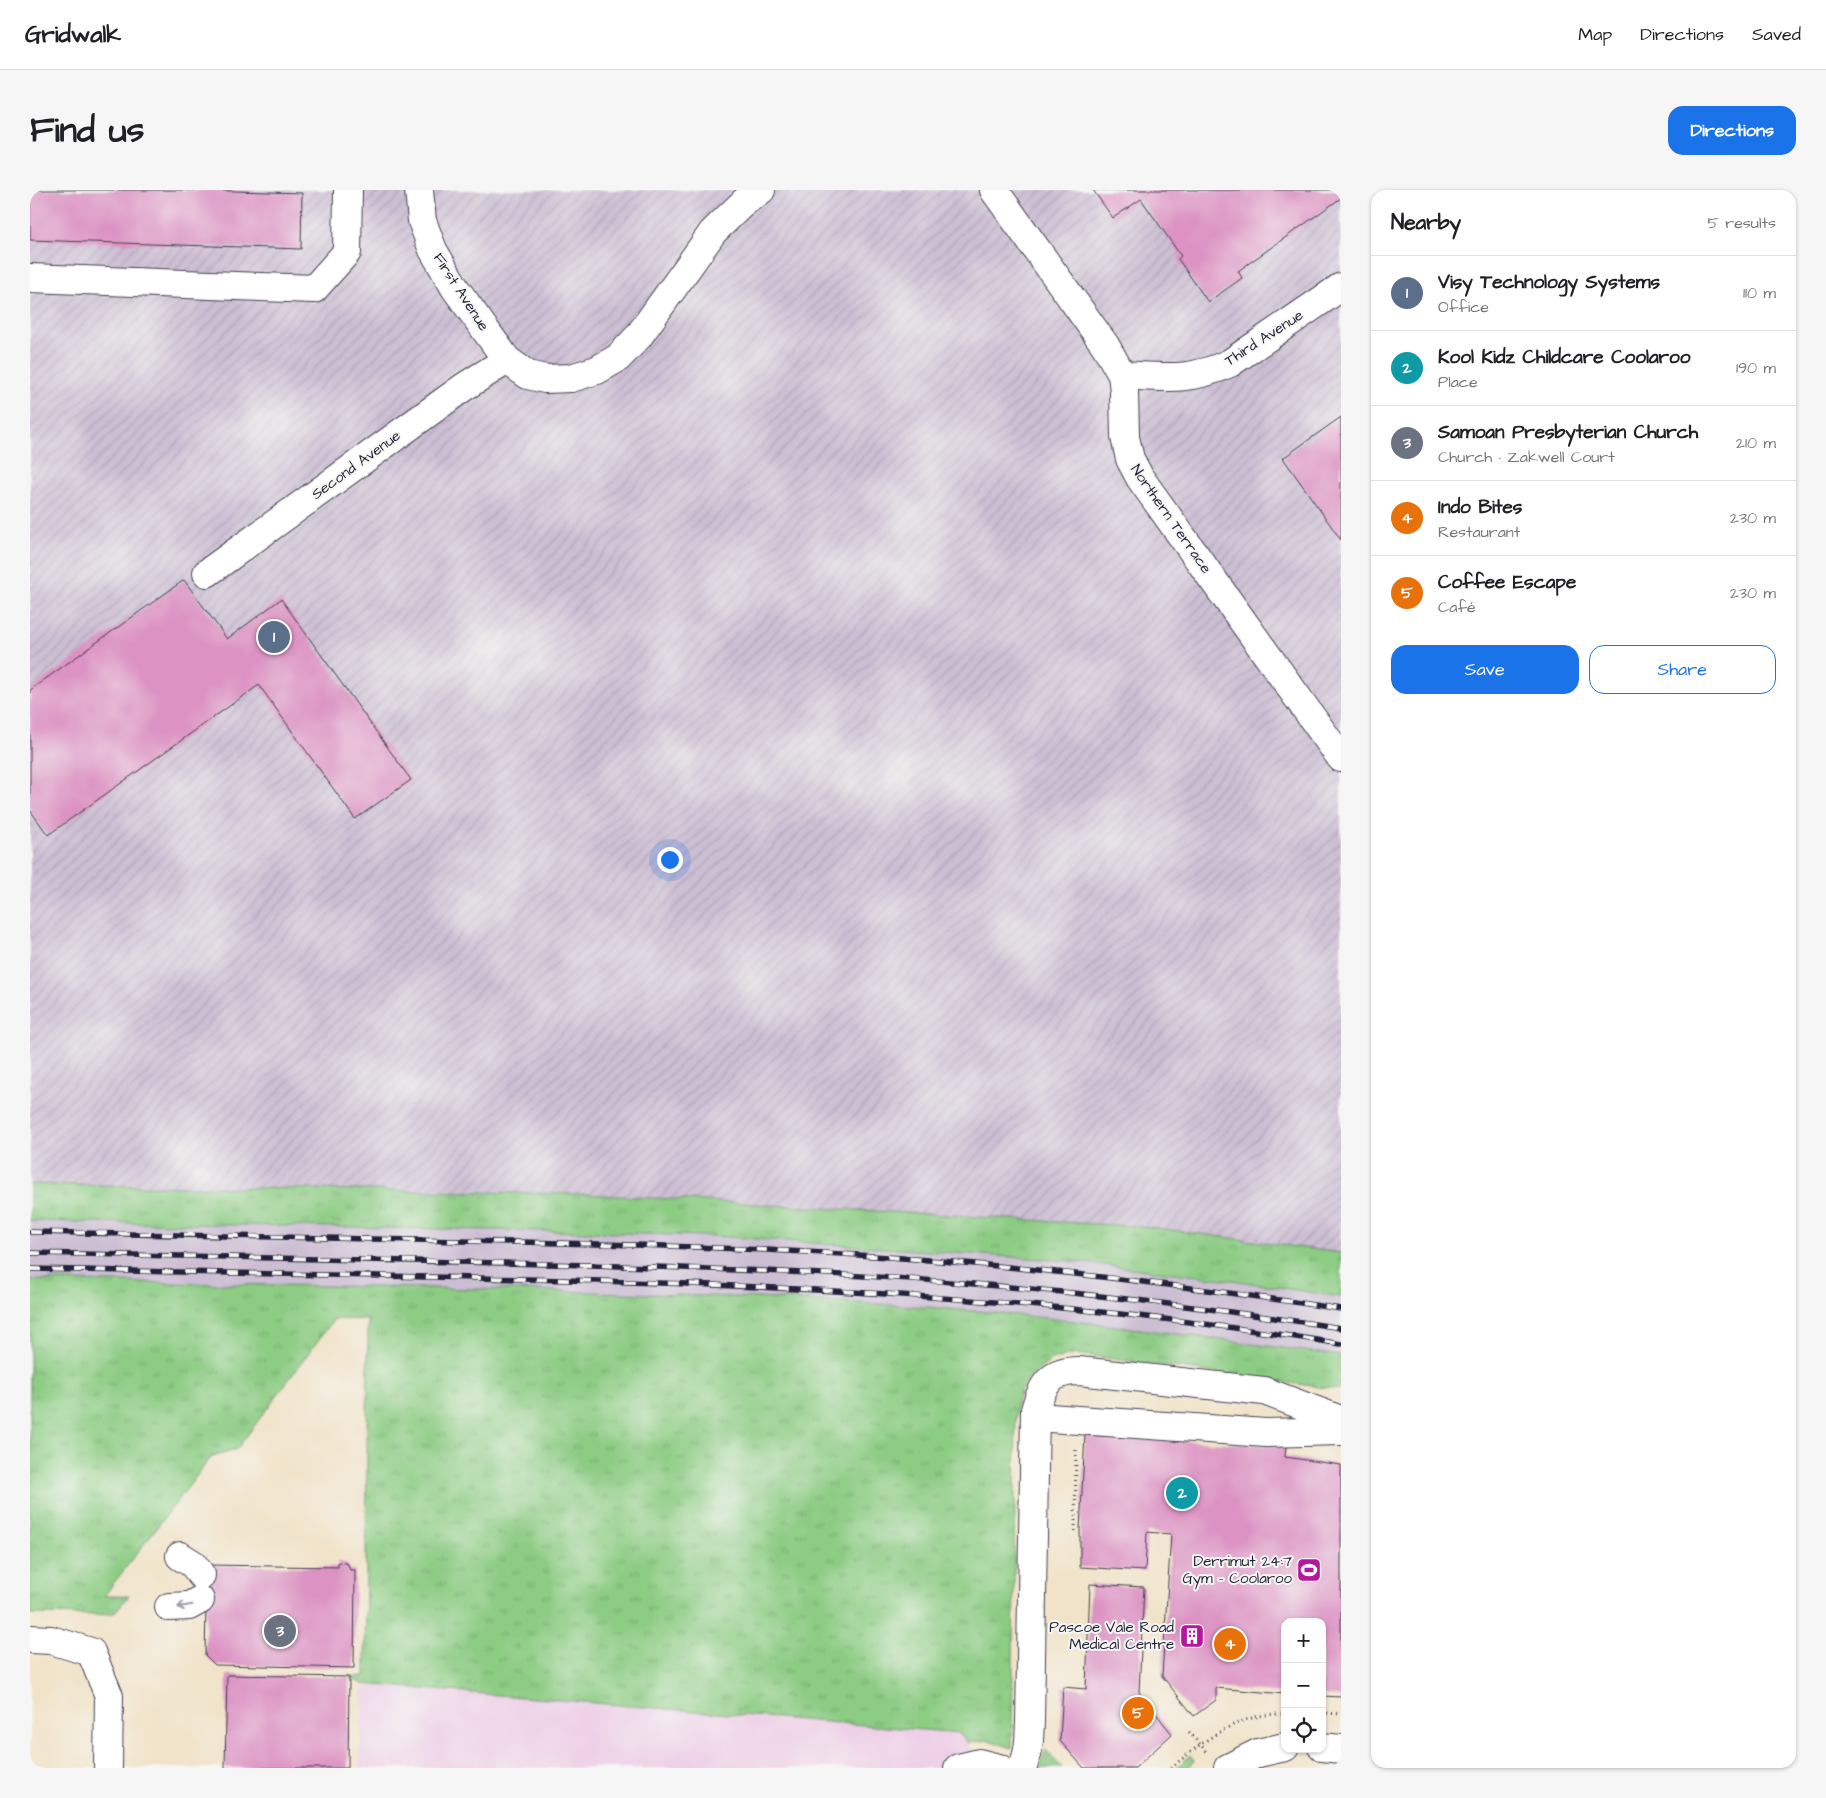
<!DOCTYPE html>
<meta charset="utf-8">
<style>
body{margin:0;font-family:"Architects Daughter",sans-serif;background:#f6f6f6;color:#202124}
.controls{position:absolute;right:15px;bottom:15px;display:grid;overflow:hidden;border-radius:10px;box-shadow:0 1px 4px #0004}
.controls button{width:45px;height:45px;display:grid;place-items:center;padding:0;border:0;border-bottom:1px solid #e0e0e0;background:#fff;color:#202124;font:25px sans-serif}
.you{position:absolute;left:639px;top:669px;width:18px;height:18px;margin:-12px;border:4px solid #fff;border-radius:50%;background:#1a73e8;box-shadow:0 0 0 8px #1a73e833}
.badge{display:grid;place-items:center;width:32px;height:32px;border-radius:50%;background:#1a73e8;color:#fff;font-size:16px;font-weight:700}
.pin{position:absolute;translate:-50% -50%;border:2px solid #fff;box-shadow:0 1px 5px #0006}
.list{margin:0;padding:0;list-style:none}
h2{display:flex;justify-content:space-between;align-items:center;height:65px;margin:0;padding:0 20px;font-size:21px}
h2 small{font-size:16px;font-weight:400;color:#757577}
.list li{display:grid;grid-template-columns:32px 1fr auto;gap:15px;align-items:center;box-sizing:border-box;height:75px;padding:0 20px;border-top:1px solid #e0e0e0}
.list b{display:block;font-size:19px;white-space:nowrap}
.list p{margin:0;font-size:16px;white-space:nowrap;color:#757577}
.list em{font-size:16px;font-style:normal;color:#757577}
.actions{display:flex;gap:10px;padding:15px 20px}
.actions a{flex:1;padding:11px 0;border:1px solid #1a73e8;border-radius:15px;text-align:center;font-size:18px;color:#1a73e8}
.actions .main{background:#1a73e8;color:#fff}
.icon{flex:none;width:28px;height:28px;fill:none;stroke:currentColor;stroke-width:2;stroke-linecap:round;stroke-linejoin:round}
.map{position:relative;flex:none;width:1311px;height:1578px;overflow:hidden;border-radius:15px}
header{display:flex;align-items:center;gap:30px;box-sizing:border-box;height:70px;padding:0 25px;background:#fff;border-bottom:1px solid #e0e0e0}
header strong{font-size:24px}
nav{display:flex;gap:28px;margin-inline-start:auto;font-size:18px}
.intro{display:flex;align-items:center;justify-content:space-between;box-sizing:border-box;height:120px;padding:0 30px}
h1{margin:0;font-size:35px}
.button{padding:12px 22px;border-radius:15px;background:#1a73e8;color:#fff;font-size:18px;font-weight:700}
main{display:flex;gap:30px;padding:0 30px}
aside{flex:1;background:#fff;border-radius:15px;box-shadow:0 1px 4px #0004}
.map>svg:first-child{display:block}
.built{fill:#eed0e7}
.industrial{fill:url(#industrial-furrows)}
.railway{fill:#ccbed3}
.grass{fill:url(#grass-tufts);stroke:#57775f}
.park{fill:url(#park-dots);stroke:#57775f}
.building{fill:#dc92c3}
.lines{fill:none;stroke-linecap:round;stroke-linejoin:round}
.minor-casing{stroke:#413f50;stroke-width:30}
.path{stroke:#413f50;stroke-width:3;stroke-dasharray:1 4;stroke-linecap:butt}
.minor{stroke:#fff;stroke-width:28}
.rail-casing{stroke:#22223b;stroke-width:5.5}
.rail{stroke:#f6f6f2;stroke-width:4;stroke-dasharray:11;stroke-linecap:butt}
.oneway{stroke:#9c9ca7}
.labels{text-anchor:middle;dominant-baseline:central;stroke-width:4;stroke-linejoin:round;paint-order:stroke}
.street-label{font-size:15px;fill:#22223b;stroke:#f6f6f2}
.poi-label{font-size:15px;fill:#22223b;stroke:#f6f6f2;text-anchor:end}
</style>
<header>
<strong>Gridwalk</strong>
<nav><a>Map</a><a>Directions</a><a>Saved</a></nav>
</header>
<div class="intro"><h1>Find us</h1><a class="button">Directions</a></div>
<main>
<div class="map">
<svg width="1311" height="1578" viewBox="0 0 1311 1578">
<defs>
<pattern id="industrial-furrows" width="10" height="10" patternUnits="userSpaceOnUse" patternTransform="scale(1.25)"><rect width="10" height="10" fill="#ccbed3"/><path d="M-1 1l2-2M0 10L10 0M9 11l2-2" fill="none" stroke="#afa3b6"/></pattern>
<pattern id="grass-tufts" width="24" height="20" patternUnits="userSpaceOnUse" patternTransform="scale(1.25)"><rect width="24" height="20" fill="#8ccc83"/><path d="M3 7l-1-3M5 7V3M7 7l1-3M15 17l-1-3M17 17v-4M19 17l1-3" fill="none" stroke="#78af72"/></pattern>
<pattern id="park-dots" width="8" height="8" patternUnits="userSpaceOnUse" patternTransform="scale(1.25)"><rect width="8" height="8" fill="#8ccc83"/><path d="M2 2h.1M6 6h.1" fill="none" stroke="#78af72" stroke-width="1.8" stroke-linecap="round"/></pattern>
</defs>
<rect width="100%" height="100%" fill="#f6f6f2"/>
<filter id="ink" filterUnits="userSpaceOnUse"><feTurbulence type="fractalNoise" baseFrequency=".02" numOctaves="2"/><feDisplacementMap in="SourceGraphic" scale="10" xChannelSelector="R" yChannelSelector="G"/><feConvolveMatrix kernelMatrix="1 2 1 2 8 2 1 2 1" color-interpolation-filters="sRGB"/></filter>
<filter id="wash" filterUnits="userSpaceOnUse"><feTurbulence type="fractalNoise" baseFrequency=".0096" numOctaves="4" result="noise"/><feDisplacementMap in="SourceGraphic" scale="20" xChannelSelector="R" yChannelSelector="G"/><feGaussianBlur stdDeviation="1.12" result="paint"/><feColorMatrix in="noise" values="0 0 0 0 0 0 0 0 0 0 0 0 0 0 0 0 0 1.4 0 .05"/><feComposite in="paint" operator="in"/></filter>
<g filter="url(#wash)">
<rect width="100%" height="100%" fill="#f1e3c9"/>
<polygon class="built" points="333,1494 931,1543 953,1578 330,1578"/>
<polygon class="industrial" points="0,0 1311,0 1311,1063 1119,1037 554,1004 0,994"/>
<polygon class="railway" points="0,1031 566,1042 699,1047 1040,1071 1202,1090 1311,1107 1311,1166 1005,1126 866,1115 554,1102 0,1090"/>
<g class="grass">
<polygon points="0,994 554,1004 1119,1037 1311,1063 1311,1107 1202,1090 1040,1071 699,1047 566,1042 0,1031"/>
<path d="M0,1090C288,1097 577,1098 865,1115C1014,1124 1163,1146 1311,1166V1200L1047,1164L1023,1169L1007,1181L992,1196L986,1216L982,1558L959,1550L937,1553L930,1543L333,1494L319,1487L335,1486L338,1130L304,1129L207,1259L182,1266L74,1406H99L84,1423L69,1425L0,1424Z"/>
</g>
<g class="park">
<polygon points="1016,1560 1032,1578 1010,1578"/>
<polygon points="1160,1566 1164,1571 1156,1578 1146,1578"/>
</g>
<g id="blocks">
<g class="building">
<polygon points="0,0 170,0 272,3 271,59 0,50"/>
<polygon points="1063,0 1311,0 1311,8 1208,81 1212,88 1178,112 1148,69 1151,66 1111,9 1083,28"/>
<polygon points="1311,227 1311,350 1253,268"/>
<polygon points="154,390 197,449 251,409 381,590 325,629 229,495 18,645 0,620 0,500"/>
<polygon points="1055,1245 1256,1256 1255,1267 1311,1275 1311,1507 1292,1506 1292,1432 1255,1432 1255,1504 1186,1498 1186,1510 1164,1526 1132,1486 1141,1344 1117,1342 1115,1381 1050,1377 1050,1339"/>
<polygon points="308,1372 315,1373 318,1374 320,1380 325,1380 324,1478 185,1475 175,1465 176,1418 171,1413 180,1375 308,1377"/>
<polygon points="1060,1394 1114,1397 1109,1502 1142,1544 1105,1578 1054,1578 1030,1551 1033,1497 1056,1499"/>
<polygon points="197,1485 319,1487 318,1578 195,1578"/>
</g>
</g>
</g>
<g filter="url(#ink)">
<use href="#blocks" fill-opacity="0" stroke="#413f50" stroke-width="1"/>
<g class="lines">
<defs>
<g id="minor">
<polyline points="389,0 392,31 403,60 425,98 477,170 498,185 515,189 541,188 567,180 588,168 608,147 683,42 714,12 731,0"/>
<polyline points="964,0 1075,155 1092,185 1094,201 1095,247 1100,269 1110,288 1311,568"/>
<polyline points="0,88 284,99 317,62 318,0"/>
<path d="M1092,185C1135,187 1159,192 1200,173L1311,97"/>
<polyline points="177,383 434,197 477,170"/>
<polyline points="1005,1227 1236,1243 1311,1241"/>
<polyline points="150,1366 163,1374 171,1385"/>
<polyline points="139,1417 159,1416 170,1410"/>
<polyline points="0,1449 21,1450 61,1462 79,1506 78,1578"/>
<polyline points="1292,1557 1311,1559"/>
<polyline points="928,1578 949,1573 969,1578"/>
<path d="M991,1578C1000,1565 999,1547 1000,1532L1005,1220C1012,1194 1021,1181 1049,1181L1234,1201L1311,1230"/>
<polyline points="1198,1578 1228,1563 1255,1557"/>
</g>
</defs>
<use href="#minor" class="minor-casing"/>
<g class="path">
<polyline points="1045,1341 1046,1258"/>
<polyline points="1292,1523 1311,1524"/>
<polyline points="1159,1542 1177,1562"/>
<path d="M1141,1578C1173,1551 1210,1522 1255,1524"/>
</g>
<use href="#minor" class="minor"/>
<defs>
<g id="rail">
<path d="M0,1042C143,1044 286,1048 429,1051C590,1054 751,1058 911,1071C1045,1082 1178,1099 1311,1119"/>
<path d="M0,1063C187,1067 374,1070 561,1075C689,1079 817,1083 944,1094C1067,1104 1189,1119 1311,1138"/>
<path d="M0,1079C150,1082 299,1085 449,1088C737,1094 1026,1107 1311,1154"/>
</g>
</defs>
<use href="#rail" class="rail-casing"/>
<use href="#rail" class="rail"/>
</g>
<defs><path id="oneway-shaft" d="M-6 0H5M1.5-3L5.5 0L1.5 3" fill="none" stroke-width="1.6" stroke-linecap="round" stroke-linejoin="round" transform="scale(1.25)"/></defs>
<use class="oneway" href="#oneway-shaft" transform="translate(155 1416) rotate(171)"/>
</g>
<defs>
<symbol id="stadium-square" viewBox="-11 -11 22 22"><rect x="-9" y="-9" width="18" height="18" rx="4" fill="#b5179e" stroke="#f6f6f2"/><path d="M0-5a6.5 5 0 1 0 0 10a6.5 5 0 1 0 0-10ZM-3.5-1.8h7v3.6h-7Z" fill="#fff"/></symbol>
<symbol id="building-square" viewBox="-11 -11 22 22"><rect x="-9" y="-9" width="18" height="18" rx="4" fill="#b5179e" stroke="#f6f6f2"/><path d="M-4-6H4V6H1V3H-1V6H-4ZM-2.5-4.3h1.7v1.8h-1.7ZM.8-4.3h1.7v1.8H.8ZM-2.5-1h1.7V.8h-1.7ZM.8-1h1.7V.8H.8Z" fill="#fff"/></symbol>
</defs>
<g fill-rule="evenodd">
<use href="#stadium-square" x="1265" y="1366" width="28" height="28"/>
<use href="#building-square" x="1148" y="1432" width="28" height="28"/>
</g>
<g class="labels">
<g class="street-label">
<text transform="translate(431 102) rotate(57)">First Avenue</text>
<text transform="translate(1234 148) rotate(-33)">Third Avenue</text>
<text transform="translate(326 275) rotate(-36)">Second Avenue</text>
<text transform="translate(1141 329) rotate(55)">Northern Terrace</text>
</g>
<g class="poi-label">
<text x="1262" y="1371">Derrimut 24:7<tspan x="1262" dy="17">Gym - Coolaroo</tspan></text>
<text x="1144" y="1437">Pascoe Vale Road<tspan x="1144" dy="17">Medical Centre</tspan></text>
</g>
</g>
</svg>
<div class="controls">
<button>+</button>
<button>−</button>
<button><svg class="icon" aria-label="locate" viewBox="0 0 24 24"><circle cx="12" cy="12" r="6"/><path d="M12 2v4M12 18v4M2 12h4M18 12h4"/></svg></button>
</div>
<div class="you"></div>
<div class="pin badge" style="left:244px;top:447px;background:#5c6f8a">1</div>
<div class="pin badge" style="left:1152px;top:1303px;background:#0f9aa8">2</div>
<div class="pin badge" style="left:250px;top:1441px;background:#6b7280">3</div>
<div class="pin badge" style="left:1200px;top:1454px;background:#e8710a">4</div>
<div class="pin badge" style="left:1108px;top:1523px;background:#e8710a">5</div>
</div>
<aside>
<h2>Nearby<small>5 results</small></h2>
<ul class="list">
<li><span class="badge" style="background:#5c6f8a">1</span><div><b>Visy Technology Systems</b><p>Office</p></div><em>110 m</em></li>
<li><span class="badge" style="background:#0f9aa8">2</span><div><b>Kool Kidz Childcare Coolaroo</b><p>Place</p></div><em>190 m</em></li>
<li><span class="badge" style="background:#6b7280">3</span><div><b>Samoan Presbyterian Church</b><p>Church · Zakwell Court</p></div><em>210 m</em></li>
<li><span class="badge" style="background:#e8710a">4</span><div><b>Indo Bites</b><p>Restaurant</p></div><em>230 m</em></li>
<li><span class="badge" style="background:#e8710a">5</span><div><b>Coffee Escape</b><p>Café</p></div><em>230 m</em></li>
</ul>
<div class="actions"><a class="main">Save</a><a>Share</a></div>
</aside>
</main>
